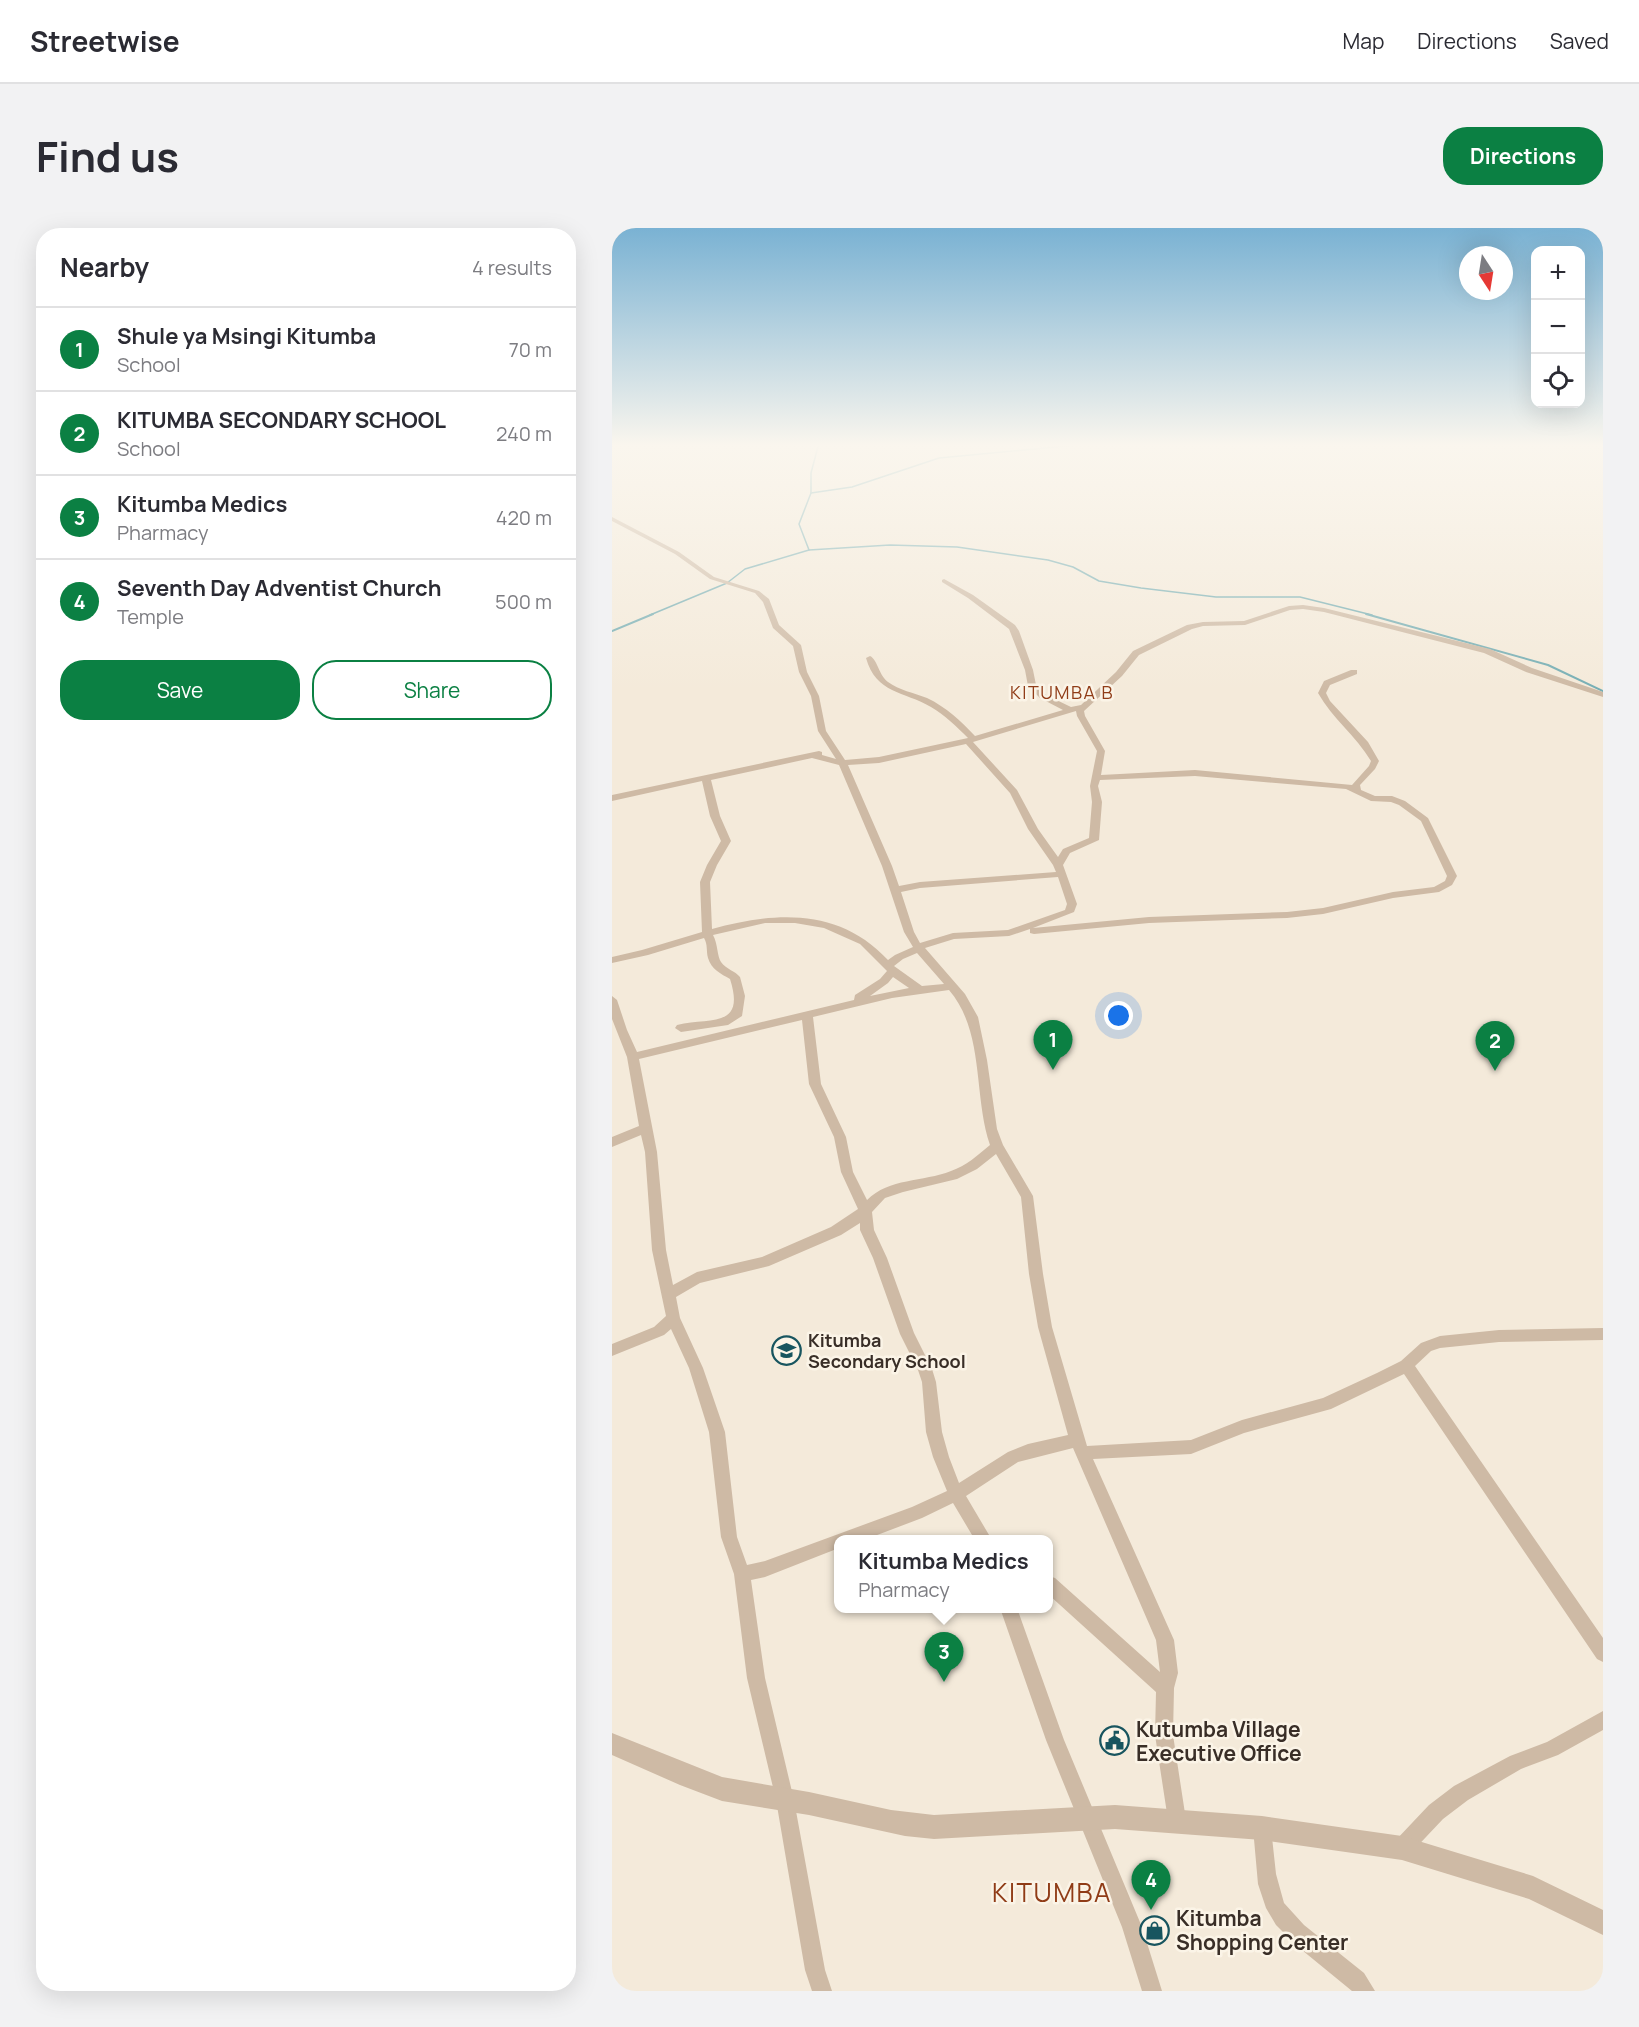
<!DOCTYPE html>
<meta charset="utf-8">
<style>
body{margin:0;font-family:Manrope,sans-serif;background:#f2f2f3;color:#2b2b33}
.controls{position:absolute;right:18px;top:18px;display:grid;overflow:hidden;border-radius:12px;box-shadow:0 6px 24px #0002}
.controls button{width:54px;height:54px;display:grid;place-items:center;padding:0;border:0;border-bottom:2px solid #e1e1e2;background:#fff;color:#2b2b33;font:30px sans-serif}
.compass{position:absolute;left:847px;top:18px;width:54px;height:54px;border-radius:50%;background:#fff;box-shadow:0 6px 24px #0002;rotate:168deg}
.you{position:absolute;left:507px;top:788px;width:21px;height:21px;margin:-15px;border:4px solid #fff;border-radius:50%;background:#1a73e8;box-shadow:0 0 0 9px #1a73e833}
.badge{display:grid;place-items:center;width:39px;height:39px;border-radius:50%;background:#0b8043;color:#fff;font-size:20px;font-weight:700}
.pin{position:absolute;translate:-50% -50px;filter:drop-shadow(0 2px 3px #0008)}
.pin::after{content:'';position:absolute;top:32px;width:21px;height:18px;background:inherit;clip-path:polygon(0 0,100% 0,50% 100%)}
.popup{position:absolute;left:222px;top:1307px;width:219px;height:78px;box-sizing:border-box;display:grid;place-content:center;border-radius:12px;background:#fff;filter:drop-shadow(0 2px 4px #0005);font-size:20px;white-space:nowrap;color:#7c7c81}
.popup b{font-size:22px;color:#2b2b33}
.popup::after{content:'';position:absolute;left:50%;top:100%;margin-left:-12px;border:12px solid transparent;border-top-color:#fff}
.list{margin:0;padding:0;list-style:none}
h2{display:flex;justify-content:space-between;align-items:center;height:78px;margin:0;padding:0 24px;font-size:26px}
h2 small{font-size:20px;font-weight:400;color:#7c7c81}
.list li{display:grid;grid-template-columns:39px 1fr auto;gap:18px;align-items:center;box-sizing:border-box;height:84px;padding:0 24px;border-top:2px solid #e1e1e2}
.list b{display:block;font-size:22px;white-space:nowrap}
.list p{margin:0;font-size:20px;white-space:nowrap;color:#7c7c81}
.list em{font-size:20px;font-style:normal;color:#7c7c81}
.actions{display:flex;gap:12px;padding:18px 24px}
.actions a{flex:1;padding:14px 0;border:2px solid #0b8043;border-radius:24px;text-align:center;font-size:21px;color:#0b8043}
.actions .main{background:#0b8043;color:#fff}
.icon{flex:none;width:33px;height:33px;fill:none;stroke:currentColor;stroke-width:2;stroke-linecap:round;stroke-linejoin:round}
.map{position:relative;flex:none;width:991px;height:1763px;overflow:hidden;border-radius:24px}
header{display:flex;align-items:center;gap:36px;box-sizing:border-box;height:84px;padding:0 30px;background:#fff;border-bottom:2px solid #e1e1e2}
header strong{font-size:28px}
nav{display:flex;gap:33px;margin-inline-start:auto;font-size:21px}
.intro{display:flex;align-items:center;justify-content:space-between;box-sizing:border-box;height:144px;padding:0 36px}
h1{margin:0;font-size:42px}
.button{padding:15px 27px;border-radius:24px;background:#0b8043;color:#fff;font-size:21px;font-weight:700}
main{display:flex;gap:36px;padding:0 36px}
aside{flex:1;background:#fff;border-radius:24px;box-shadow:0 6px 24px #0002}
.map>svg:first-child{display:block}
.lines{fill:none;stroke-linecap:round;stroke-linejoin:round}
.stream-far1{stroke:#76aeb4;stroke-width:1.5}
.stream{stroke:#76aeb4;stroke-width:2}
.minor{fill:#cebaa5;fill-rule:evenodd}
.tertiary{fill:#cebaa5;fill-rule:evenodd}
.labels{text-anchor:middle;dominant-baseline:central;stroke-width:5;stroke-linejoin:round;paint-order:stroke}
.far-quarter-label{font-size:18px;letter-spacing:1.5px;fill:#903c17;stroke:#fbf4e7}
.poi-label{font-size:18px;font-weight:bold;fill:#392e27;stroke:#fbf4e7;text-anchor:start}
.near-poi-label{font-size:21px;font-weight:bold;fill:#392e27;stroke:#fbf4e7;text-anchor:start}
.near-quarter-label{font-size:26px;letter-spacing:1.5px;fill:#903c17;stroke:#fbf4e7}
</style>
<header>
<strong>Streetwise</strong>
<nav><a>Map</a><a>Directions</a><a>Saved</a></nav>
</header>
<div class="intro"><h1>Find us</h1><a class="button">Directions</a></div>
<main>
<aside>
<h2>Nearby<small>4 results</small></h2>
<ul class="list">
<li><span class="badge">1</span><div><b>Shule ya Msingi Kitumba</b><p>School</p></div><em>70 m</em></li>
<li><span class="badge">2</span><div><b>KITUMBA SECONDARY SCHOOL</b><p>School</p></div><em>240 m</em></li>
<li><span class="badge">3</span><div><b>Kitumba Medics</b><p>Pharmacy</p></div><em>420 m</em></li>
<li><span class="badge">4</span><div><b>Seventh Day Adventist Church</b><p>Temple</p></div><em>500 m</em></li>
</ul>
<div class="actions"><a class="main">Save</a><a>Share</a></div>
</aside>
<div class="map">
<svg width="991" height="1763" viewBox="0 0 991 1763">
<rect width="100%" height="100%" fill="#f4eada"/>
<g class="lines">
<g class="stream-far1">
<polyline points="486,215 327,230 240,259 199,265 187,296 197,322 278,317 345,319 436,332 461,339 487,353 529,360 604,369 688,369 760,387"/>
<polyline points="199,265 199,245 207,215"/>
<polyline points="38,387 115,355 133,341 197,322"/>
</g>
<g class="stream">
<polyline points="754,386 936,437 991,463"/>
<polyline points="0,403 41,386"/>
</g>
<g class="minor">
<path d="M0,289L67,324L102,349L147,363L157,371L167,397L189,417L195,444L207,468L214,503L233,532L267,529L356,510C345,499 333,487 319,479C292,463 264,466 254,430L258,428C266,432 266,446 276,454C287,462 302,465 315,470C334,479 349,493 363,508L451,482L428,470L416,458L413,442L397,401L356,370L330,354V352L332,351L361,367L403,397L407,403L421,442L424,457L434,467L459,479L469,477L504,444L521,423L575,397L591,394L632,393L677,378L691,377L712,380L878,421L920,440L991,464V469L914,444L872,425L712,384L691,381L678,382L633,397L591,398L580,401L527,427L510,448L472,483L473,488L493,523L489,547L583,542L740,557L757,538L759,533C744,508 720,490 706,465L712,453L739,442H745V446L718,457L714,465L718,473L756,514L767,533L763,541L748,557L749,562L763,568H780L793,573L816,590L845,648L840,657L827,664L781,670L711,686L675,690L537,695L422,706L418,705V701L397,708L342,711L313,720L353,766L366,789L375,832L385,901L391,917L421,968L431,1046L440,1099L475,1218L579,1212L630,1192L711,1170L765,1145L789,1133L809,1115L828,1108L887,1102L991,1100V1112L887,1114L828,1120L819,1123L803,1138L991,1410V1434L985,1431L792,1146L719,1181L632,1205L579,1226L481,1231L562,1412L566,1445L562,1460L561,1507L574,1592L572,1599L565,1601L558,1599L556,1592L543,1507L544,1464L437,1367V1348L443,1350L548,1444L544,1412L461,1220L406,1234L354,1268L380,1312H363L341,1275L310,1290L252,1312H227V1320L153,1349L139,1352L153,1450L182,1572L213,1742L220,1763H200L193,1742L164,1572L135,1450L122,1346L109,1309L97,1204L77,1140L59,1101L52,1107L0,1128V1116L42,1099L54,1088L40,1022L33,924L29,907L0,919V909L27,898L15,829L0,791V768L5,772L15,802L25,824L242,772L243,767L268,751L275,743L248,716L212,700L183,695H153L101,707C106,716 105,728 109,734C114,741 123,743 128,749L133,768L130,788L116,797L69,804L63,800L65,797C98,789 134,801 118,751C109,746 99,741 96,730C94,722 96,717 92,710L36,727L0,735V729L30,722L90,704L88,654L95,637L109,613L98,588L90,553L0,573V567L207,523L210,524V527L224,531L206,503L199,468L187,444L181,418L161,400L151,374L143,365L98,351L63,326L0,293ZM464,483L465,488L485,523L478,558L480,574L477,610L451,621L446,629L426,601L405,562L361,514ZM354,516L398,565L416,601L441,637L444,644L308,654L287,658L280,638L236,537L267,535ZM200,530L227,537L270,638L292,704L301,719L283,727L276,732C228,680 164,683 100,701L98,654L105,637L119,613L108,588L99,552ZM583,548L734,561L759,573L779,574L787,577L809,593L835,648L833,653L822,659L781,664L711,680L675,684L537,689L421,700L462,684L465,676L451,637L458,625L487,612L490,574L486,558L488,552ZM446,649L455,676L453,682L396,702L341,705L308,715L302,704L289,664L308,660ZM305,725L332,756L310,758L282,738L291,731ZM281,749L297,760L258,768L276,755ZM337,762C373,804 361,867 378,917C366,927 354,938 339,943C311,954 277,950 255,972L241,944L234,909L209,856L201,789L280,770ZM190,792L197,856L222,909L229,944L246,981L219,999L150,1029L85,1044L61,1057L54,1022L45,924L27,831ZM384,926L409,969L417,1046L426,1099L456,1207L416,1216L396,1224L347,1255L337,1229L330,1204L324,1154L320,1141L302,1105L275,1030L262,1002L260,984L273,970L291,964L345,951L365,941ZM248,995V1002L261,1030L288,1106L306,1142L310,1154L314,1204L321,1229L335,1263L300,1279L153,1333L135,1337L125,1309L113,1204L91,1140L68,1090L64,1069L88,1055L157,1038L229,1007Z"/>
<polygon points="388,1380 405,1380 452,1512 530,1699 550,1763 530,1763 510,1699 434,1512"/>
<polygon points="991,1483 991,1502 946,1527 909,1541 856,1572 831,1591 797,1627 790,1630 783,1627 780,1620 783,1613 817,1577 842,1558 898,1528 935,1514"/>
<polygon points="650,1591 657,1593 659,1600 664,1646 672,1675 692,1697 752,1745 763,1763 740,1763 685,1718 664,1697 654,1680 646,1656 641,1600 643,1593"/>
</g>
<polygon class="tertiary" points="0,1505 110,1549 197,1564 279,1582 322,1587 503,1577 650,1588 790,1608 921,1648 991,1682 991,1707 917,1671 790,1632 650,1612 503,1601 322,1611 293,1608 197,1587 110,1573 68,1557 0,1527"/>
</g>
<linearGradient id="sky" x2="0" y2="1"><stop stop-color="#7ab2d3"/><stop offset="0.47" stop-color="#faf6ee"/><stop offset="1" stop-color="#faf6ee" stop-opacity="0"/></linearGradient>
<rect width="991" height="462" fill="url(#sky)"/>
<defs>
<symbol id="school-ring" viewBox="-11 -11 22 22"><circle r="9.5" fill="#fbf4e7" stroke="#18555f" stroke-width="1.5"/><path d="M0-5L7-2L0 1L-7-2ZM-4 1L0 2.5L4 1V4Q0 6-4 4Z" fill="#18555f"/></symbol>
<symbol id="civic-ring" viewBox="-11 -11 22 22"><circle r="9.5" fill="#fbf4e7" stroke="#18555f" stroke-width="1.5"/><path d="M-.6-6.5H3V-4.5H.6V-3L4-1V1h2V6H-6V1h2V-1L-.6-3ZM-1.2 2.5V6h2.4V2.5Z" fill="#18555f"/></symbol>
<symbol id="shop-ring" viewBox="-11 -11 22 22"><circle r="9.5" fill="#fbf4e7" stroke="#18555f" stroke-width="1.5"/><path d="M-5-2.5h2.3a2.7 3.5 0 0 1 5.4 0H5L5.5 6h-11ZM-1.5-2.5h3a1.5 2.3 0 0 0-3 0Z" fill="#18555f"/></symbol>
</defs>
<g fill-rule="evenodd">
<use href="#school-ring" x="158" y="1106" width="33" height="33"/>
<use href="#civic-ring" x="486" y="1496" width="33" height="33"/>
<use href="#shop-ring" x="526" y="1686" width="33" height="33"/>
</g>
<g class="labels">
<g class="far-quarter-label">
<text x="450" y="464">KITUMBA B</text>
</g>
<g class="poi-label">
<text x="196" y="1112">Kitumba<tspan x="196" dy="21">Secondary School</tspan></text>
</g>
<g class="near-poi-label">
<text x="524" y="1501">Kutumba Village<tspan x="524" dy="24">Executive Office</tspan></text>
<text x="564" y="1690">Kitumba<tspan x="564" dy="24">Shopping Center</tspan></text>
</g>
<g class="near-quarter-label">
<text x="440" y="1664">KITUMBA</text>
</g>
</g>
</svg>
<div class="controls">
<button>+</button>
<button>−</button>
<button><svg class="icon" aria-label="locate" viewBox="0 0 24 24"><circle cx="12" cy="12" r="6"/><path d="M12 2v4M12 18v4M2 12h4M18 12h4"/></svg></button>
</div>
<svg class="compass" viewBox="-18 -18 36 36"><path d="M0-13l5 13h-10z" fill="#e53935"/><path d="M0 13l5-13h-10z" fill="#7c7c81"/></svg>
<div class="you"></div>
<div class="pin badge" style="left:441px;top:842px">1</div>
<div class="pin badge" style="left:883px;top:843px">2</div>
<div class="pin badge" style="left:332px;top:1454px">3</div>
<div class="popup"><b>Kitumba Medics</b>Pharmacy</div>
<div class="pin badge" style="left:539px;top:1682px">4</div>
</div>
</main>
